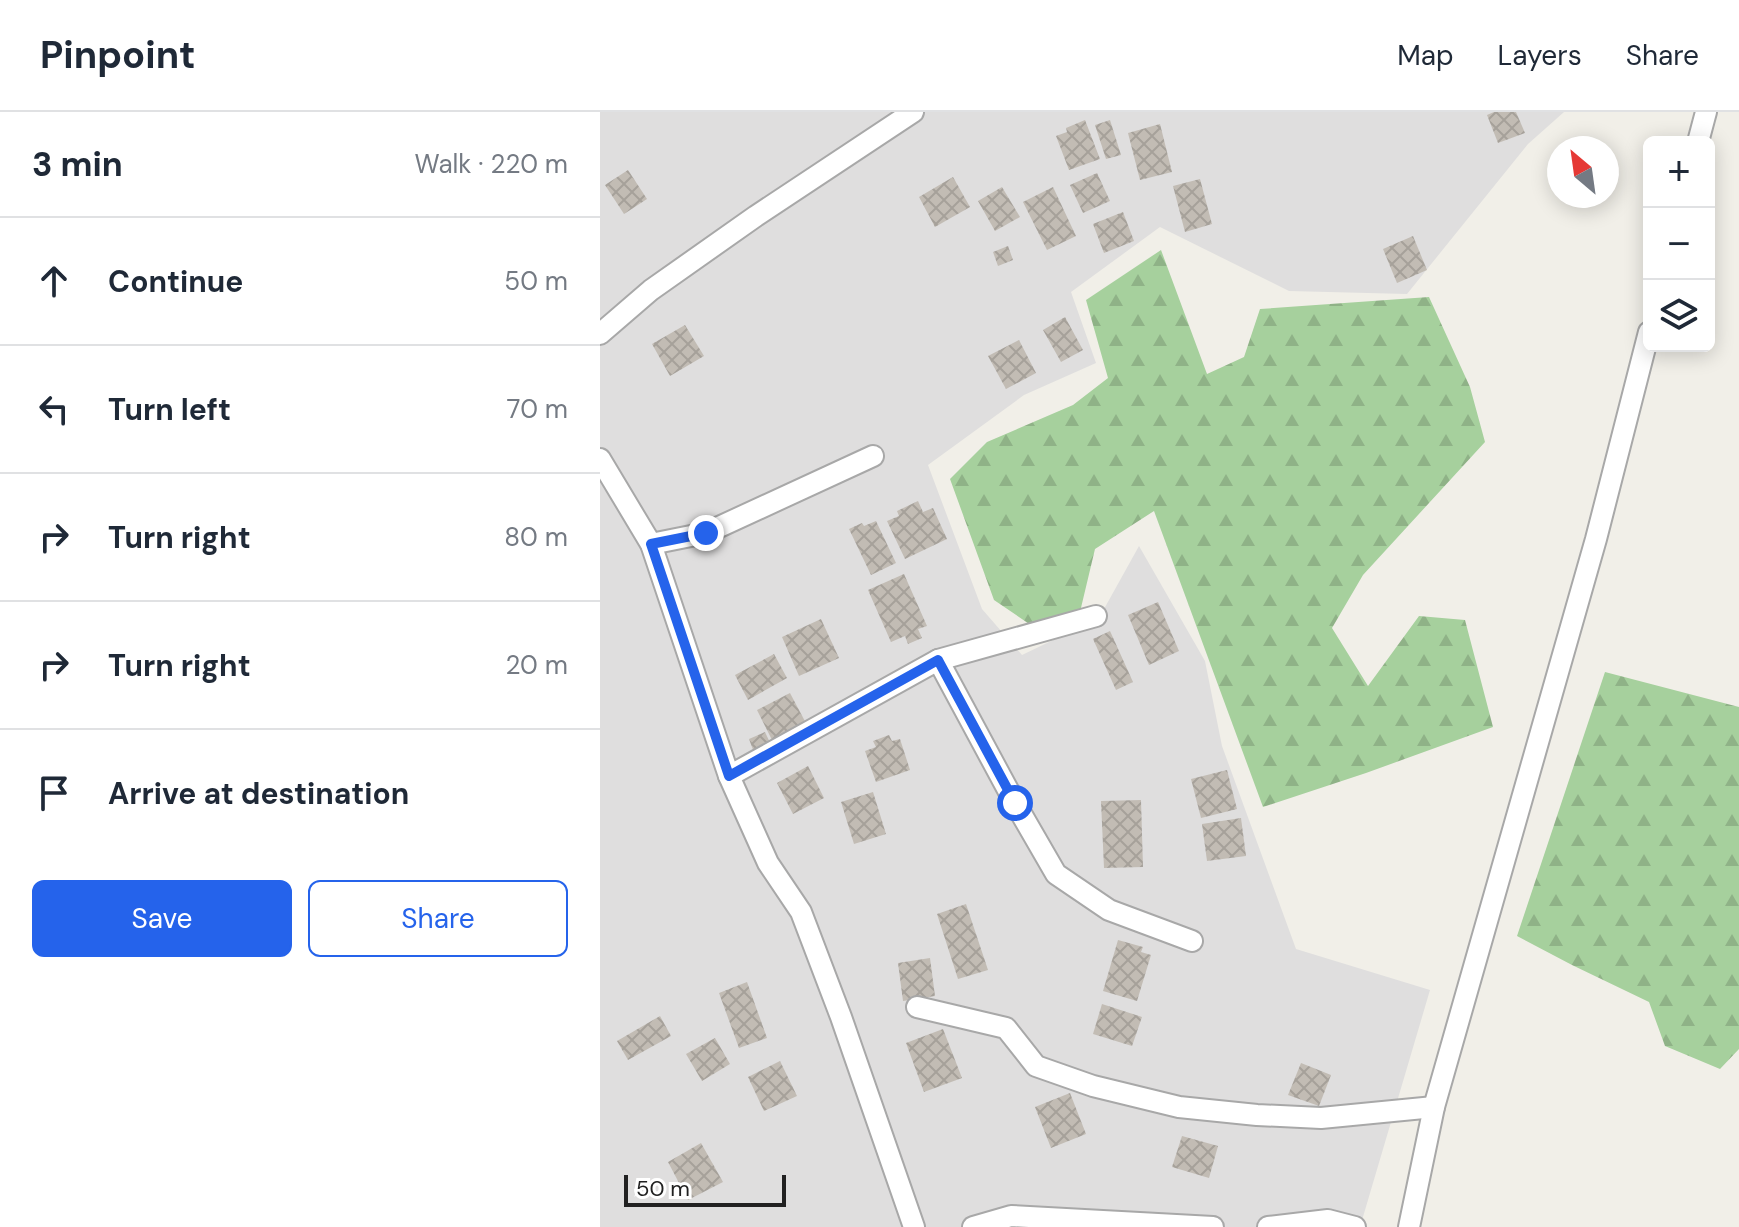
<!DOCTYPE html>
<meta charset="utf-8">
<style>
body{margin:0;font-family:"DM Sans",sans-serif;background:#f2f2f3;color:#1f2937}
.controls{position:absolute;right:24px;top:24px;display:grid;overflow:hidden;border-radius:12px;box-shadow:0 4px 20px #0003}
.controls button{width:72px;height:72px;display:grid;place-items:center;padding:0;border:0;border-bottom:2px solid #e0e1e3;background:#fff;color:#1f2937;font:40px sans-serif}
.compass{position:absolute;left:947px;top:24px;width:72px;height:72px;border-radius:50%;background:#fff;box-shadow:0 4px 20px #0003;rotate:331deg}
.scale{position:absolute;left:24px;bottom:20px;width:162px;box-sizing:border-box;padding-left:8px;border:4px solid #212121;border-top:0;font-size:22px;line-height:28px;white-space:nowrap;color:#212121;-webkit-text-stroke:6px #fff;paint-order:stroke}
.stop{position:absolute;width:24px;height:24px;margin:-18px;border:6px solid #2563eb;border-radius:50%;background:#fff}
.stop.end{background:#2563eb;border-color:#fff;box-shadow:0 2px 8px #0008}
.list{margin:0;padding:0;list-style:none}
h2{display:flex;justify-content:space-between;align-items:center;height:104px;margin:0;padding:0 32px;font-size:34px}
h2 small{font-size:26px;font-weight:400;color:#747a83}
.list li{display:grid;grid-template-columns:52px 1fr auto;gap:24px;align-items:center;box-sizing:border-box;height:128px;padding:0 32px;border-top:2px solid #e0e1e3}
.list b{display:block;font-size:30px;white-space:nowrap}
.list em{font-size:26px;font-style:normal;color:#747a83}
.actions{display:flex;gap:16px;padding:24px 32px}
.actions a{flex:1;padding:18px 0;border:2px solid #2563eb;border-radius:12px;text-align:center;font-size:28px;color:#2563eb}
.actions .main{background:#2563eb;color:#fff}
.icon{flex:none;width:44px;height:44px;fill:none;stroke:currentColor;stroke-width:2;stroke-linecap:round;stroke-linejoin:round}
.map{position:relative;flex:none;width:1139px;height:1115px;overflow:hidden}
header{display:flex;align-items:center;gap:48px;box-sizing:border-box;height:112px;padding:0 40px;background:#fff;border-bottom:2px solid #e0e1e3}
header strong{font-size:38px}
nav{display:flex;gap:44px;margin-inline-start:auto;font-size:28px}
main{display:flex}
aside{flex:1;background:#fff}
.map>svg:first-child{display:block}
.residential{fill:#dfdede}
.forest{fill:url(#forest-firs)}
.building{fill:url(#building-cross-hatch)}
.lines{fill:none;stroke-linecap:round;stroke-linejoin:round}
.minor-casing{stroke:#a8a8a8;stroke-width:24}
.minor{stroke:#fff;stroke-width:20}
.route{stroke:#2563eb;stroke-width:10}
</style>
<header>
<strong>Pinpoint</strong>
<nav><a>Map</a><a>Layers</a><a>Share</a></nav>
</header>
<main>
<aside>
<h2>3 min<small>Walk · 220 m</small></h2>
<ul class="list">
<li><svg class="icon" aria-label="ahead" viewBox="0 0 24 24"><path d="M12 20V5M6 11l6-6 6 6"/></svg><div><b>Continue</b></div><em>50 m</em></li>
<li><svg class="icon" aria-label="left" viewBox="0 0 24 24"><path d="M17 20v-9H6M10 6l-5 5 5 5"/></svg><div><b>Turn left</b></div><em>70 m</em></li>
<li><svg class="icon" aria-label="right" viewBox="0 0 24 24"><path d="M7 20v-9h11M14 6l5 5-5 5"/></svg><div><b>Turn right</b></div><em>80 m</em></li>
<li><svg class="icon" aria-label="right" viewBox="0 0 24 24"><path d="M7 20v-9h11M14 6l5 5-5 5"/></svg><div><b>Turn right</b></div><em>20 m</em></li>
<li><svg class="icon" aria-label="arrive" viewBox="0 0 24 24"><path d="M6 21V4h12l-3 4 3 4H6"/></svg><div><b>Arrive at destination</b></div></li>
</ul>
<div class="actions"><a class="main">Save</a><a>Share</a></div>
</aside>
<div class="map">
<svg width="1139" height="1115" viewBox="0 0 1139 1115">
<defs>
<pattern id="forest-firs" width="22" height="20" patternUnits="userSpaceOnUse" patternTransform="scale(2)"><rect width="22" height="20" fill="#a6d09d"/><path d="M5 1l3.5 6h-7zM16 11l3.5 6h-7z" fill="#8fb287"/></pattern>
<pattern id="building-cross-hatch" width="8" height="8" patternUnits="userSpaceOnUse" patternTransform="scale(2)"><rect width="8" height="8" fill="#c2bcb4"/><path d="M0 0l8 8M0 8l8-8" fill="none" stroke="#a6a19a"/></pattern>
</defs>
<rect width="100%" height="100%" fill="#f1efe8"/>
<polygon class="residential" points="0,0 964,0 928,32 807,182 689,179 560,115 471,180 496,251 424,283 328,353 382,497 422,543 499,506 539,434 605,549 622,634 696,837 830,878 760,1115 0,1115"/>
<g class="forest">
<polygon points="561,138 607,262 644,245 660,197 829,185 870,275 885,330 763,463 732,516 768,574 819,504 865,508 893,615 766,661 663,695 554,399 495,437 480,500 441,520 394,488 350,367 387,330 473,293 508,266 486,188"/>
<polygon points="1005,560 1139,595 1139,937 1120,957 1065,934 1049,890 972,853 917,824"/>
</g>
<g class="building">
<polygon points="894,0 916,0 925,21 898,31 887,3"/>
<polygon points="485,8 500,47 469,58 456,24 467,20 466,16"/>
<polygon points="510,8 521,43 506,47 495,13"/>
<polygon points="560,12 572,60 540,68 528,21"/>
<polygon points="28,58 47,87 24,102 5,73"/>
<polygon points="497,61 510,89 483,101 470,73"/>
<polygon points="353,65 370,95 335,115 319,85"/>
<polygon points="600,67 612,112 585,120 573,74"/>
<polygon points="402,75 420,105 395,119 378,89"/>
<polygon points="453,75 476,124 447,138 423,90"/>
<polygon points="523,100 534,129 504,141 493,112"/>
<polygon points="813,124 827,158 797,171 783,137"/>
<polygon points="408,134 413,148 398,154 393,140"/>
<polygon points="465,205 483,238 461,250 443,218"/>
<polygon points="85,213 104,244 70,264 52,232"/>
<polygon points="419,228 436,261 406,277 388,244"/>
<polygon points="318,389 323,400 333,396 347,427 305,447 287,409 299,404 297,399"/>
<polygon points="276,409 296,451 271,463 249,417 262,411 264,414"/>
<polygon points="304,462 327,514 318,517 322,526 308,532 305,524 291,530 268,478"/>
<polygon points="558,490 579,539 549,553 528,503"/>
<polygon points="221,507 239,546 199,564 182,525"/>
<polygon points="510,519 533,570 516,578 493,527"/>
<polygon points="174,542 187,566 148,588 135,563"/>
<polygon points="190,581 208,615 174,632 157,598"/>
<polygon points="165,620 172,635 155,643 149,627"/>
<polygon points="289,623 292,629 300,627 310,658 276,670 265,639 276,635 273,629"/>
<polygon points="208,654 224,686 193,702 177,671"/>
<polygon points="627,658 637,697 601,706 591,667"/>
<polygon points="273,680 286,722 254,732 241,690"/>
<polygon points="541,688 543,755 504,756 501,689"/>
<polygon points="641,706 646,744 607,749 602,712"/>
<polygon points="366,792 388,858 358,867 337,802"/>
<polygon points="518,828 543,835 541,840 551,843 537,889 503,879"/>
<polygon points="330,846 335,884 303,889 298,851"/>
<polygon points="147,870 167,926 139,936 119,881"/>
<polygon points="502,892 542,905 532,934 493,922"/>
<polygon points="60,904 71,924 28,948 17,929"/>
<polygon points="343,917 362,966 324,980 306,931"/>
<polygon points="115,926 130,952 102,969 86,942"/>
<polygon points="180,949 197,984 164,999 148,965"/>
<polygon points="701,951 731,963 719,994 688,983"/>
<polygon points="470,981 486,1022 451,1036 435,995"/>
<polygon points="582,1024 618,1034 609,1066 572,1055"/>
<polygon points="101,1031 123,1070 88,1088 68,1050"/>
</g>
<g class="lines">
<defs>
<g id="minor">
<polyline points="1098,30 1106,0"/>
<polyline points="0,222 51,178 156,104 313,0"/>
<polyline points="0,347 51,432 129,664 168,751 201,800 241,905 314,1115"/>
<polyline points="51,432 106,421 273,344"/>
<polyline points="338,548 415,691 456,762 509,798 592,829"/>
<polyline points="129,664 338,548 496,504"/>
<polyline points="317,895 406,916 436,954 493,974 579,995 657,1003 721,1006 834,995"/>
<polyline points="373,1115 411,1104 613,1115"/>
<polyline points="668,1115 728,1108 755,1115"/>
<polyline points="809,1115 834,995 996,427 1049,220"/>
</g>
</defs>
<use href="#minor" class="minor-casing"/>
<use href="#minor" class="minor"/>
</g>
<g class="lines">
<polyline class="route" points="106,421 51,432 129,664 338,548 415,691"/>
</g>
</svg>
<div class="controls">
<button>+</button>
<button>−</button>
<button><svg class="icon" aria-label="layers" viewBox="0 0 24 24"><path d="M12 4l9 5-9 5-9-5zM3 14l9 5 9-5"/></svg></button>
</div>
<svg class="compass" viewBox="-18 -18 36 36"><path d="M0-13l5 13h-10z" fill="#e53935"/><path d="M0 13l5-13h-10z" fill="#747a83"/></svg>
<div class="scale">50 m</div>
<div class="stop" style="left:415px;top:691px"></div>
<div class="stop end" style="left:106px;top:421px"></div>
</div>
</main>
